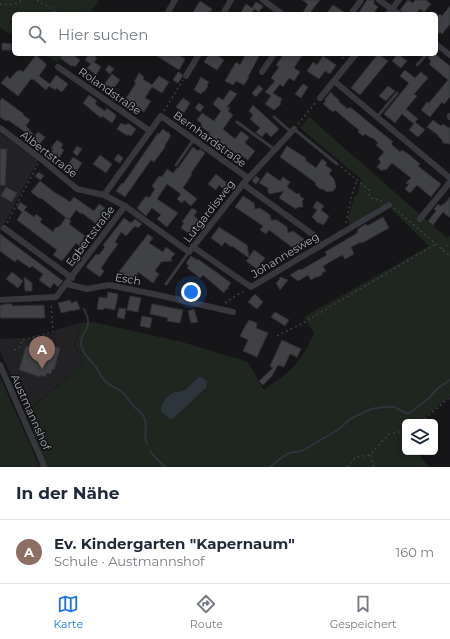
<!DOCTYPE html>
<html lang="de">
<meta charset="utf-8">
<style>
body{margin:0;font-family:Montserrat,sans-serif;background:#f6f6f7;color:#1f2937}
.controls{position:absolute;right:12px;bottom:12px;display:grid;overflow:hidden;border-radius:6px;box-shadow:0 2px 6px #0003}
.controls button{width:36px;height:36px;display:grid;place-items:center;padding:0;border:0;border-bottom:1px solid #e0e1e3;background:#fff;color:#1f2937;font:20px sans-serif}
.you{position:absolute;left:191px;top:292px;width:14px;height:14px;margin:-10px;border:3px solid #fff;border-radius:50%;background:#1a73e8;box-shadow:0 0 0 6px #1a73e833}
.badge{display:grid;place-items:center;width:26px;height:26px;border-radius:50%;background:#1a73e8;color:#fff;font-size:13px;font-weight:700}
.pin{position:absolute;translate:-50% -33px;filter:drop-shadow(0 1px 2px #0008)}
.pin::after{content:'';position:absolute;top:21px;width:14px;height:12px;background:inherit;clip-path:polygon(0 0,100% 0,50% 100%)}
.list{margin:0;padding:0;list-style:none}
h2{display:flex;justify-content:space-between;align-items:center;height:52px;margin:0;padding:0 16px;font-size:17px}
h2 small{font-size:13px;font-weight:400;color:#747a83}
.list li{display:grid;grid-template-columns:26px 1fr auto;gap:12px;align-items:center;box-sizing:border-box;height:64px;padding:0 16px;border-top:1px solid #e0e1e3}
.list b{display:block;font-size:15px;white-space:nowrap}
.list p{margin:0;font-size:13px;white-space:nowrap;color:#747a83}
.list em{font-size:13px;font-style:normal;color:#747a83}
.icon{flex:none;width:22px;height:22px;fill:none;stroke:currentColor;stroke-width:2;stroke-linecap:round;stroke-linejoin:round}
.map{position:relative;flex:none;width:450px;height:467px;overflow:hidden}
.search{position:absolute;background:#fff;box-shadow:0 2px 6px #0003;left:12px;right:12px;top:12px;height:44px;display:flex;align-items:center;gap:10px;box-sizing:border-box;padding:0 14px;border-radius:6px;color:#747a83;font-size:15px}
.sheet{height:116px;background:#fff}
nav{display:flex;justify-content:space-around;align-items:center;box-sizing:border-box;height:56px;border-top:1px solid #e0e1e3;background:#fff;font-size:11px;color:#747a83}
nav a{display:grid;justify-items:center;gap:2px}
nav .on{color:#1a73e8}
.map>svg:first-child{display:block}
.built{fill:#222225}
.green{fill:#1e261f;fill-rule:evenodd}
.water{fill:#2c353c}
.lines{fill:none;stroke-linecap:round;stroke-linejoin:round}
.stream{stroke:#2c353c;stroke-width:2}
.building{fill:#404145;stroke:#303034}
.path{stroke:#3d3f44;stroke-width:1.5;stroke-dasharray:2 3;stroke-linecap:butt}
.lane{stroke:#37383d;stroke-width:3}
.street{stroke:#37383d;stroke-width:6}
.labels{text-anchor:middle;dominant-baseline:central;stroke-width:3;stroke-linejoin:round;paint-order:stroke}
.street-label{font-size:11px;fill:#a8adb8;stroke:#111113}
</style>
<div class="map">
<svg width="450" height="467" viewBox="0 0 450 467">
<rect width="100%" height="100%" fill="#161618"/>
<g class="built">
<polygon points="0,133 38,161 0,232 4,236 0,242"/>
<polygon points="81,323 74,345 84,363 27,411 0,351 0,339 23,338 24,340 55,333 55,330"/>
</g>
<g class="green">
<polygon points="0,0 99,0 90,14 14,14 14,36 0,28"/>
<polygon points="44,54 63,54 57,62"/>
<path d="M309,117L447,238L450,235V396L419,422H405V434L404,436L405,437V452H417L429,467H47L26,413L84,363L75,345L81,323L93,322L182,342L248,362L264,390C274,382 291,372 298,361C305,353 309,343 314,333L304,317L429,246L392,210L388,202L350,225L348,219L354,197L358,193L361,179L300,128ZM196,378L208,384L207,387L173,419H170L176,391H183L185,390Z"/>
<polygon points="0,377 40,467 0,467"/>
</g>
<path class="water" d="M199,377H201L207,382V387L173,419H170L161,411C161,403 167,395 175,392C178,391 181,392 185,390L197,378Z"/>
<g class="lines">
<g class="stream">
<path d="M84,309C86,313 88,317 88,321C89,333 75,336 84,352C87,358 92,362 96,367C99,372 101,377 106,382C110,386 117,388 122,392C127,396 129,401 133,406C136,409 140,410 142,414C150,425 142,433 147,444"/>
<polyline points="150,451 152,454 165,467"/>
<polyline points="270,467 281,458 289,453 302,451 339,429 350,419 371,409 384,407 394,407 406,413 410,413 430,397 438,388 450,380"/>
</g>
</g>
<g class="building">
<polygon points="302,0 320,0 309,14 302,14 308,4"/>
<polygon points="367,0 374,0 374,4 378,7 373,14 358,14"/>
<polygon points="408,0 413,3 415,0 426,0 431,4 424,12 420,9 416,14 409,14 406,12 403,14 403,12 400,10"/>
<polygon points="200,1 212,9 209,14 192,14"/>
<polygon points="256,2 263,6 259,12 254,9 251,14 240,14 246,4 252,8"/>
<polygon points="333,5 347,14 326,14"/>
<polygon points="450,6 450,24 442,34 440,32 436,37 436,18 440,14 442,16"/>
<polygon points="2,43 12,44 11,50 2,50"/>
<polygon points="63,54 72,54 80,60 75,67 72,65 71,66 60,58"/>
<polygon points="89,54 92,54 97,58 94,62 101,67 96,75 87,68 91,64 85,60"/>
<polygon points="154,54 177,54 185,59 179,70"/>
<polygon points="209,54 215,54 224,60 217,70 204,62"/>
<polygon points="246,54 260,54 248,77 249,77 244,85 236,81 233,85 225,81 236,62 240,65"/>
<polygon points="284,54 303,54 294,68 300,72 294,81 289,78 283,87 280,84 273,93 282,99 280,103 281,104 274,110 265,104 271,96 265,92 275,81 271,78 279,67 276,65"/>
<polygon points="378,54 388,61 360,95 351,88"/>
<polygon points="398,54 407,61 401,68 392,61"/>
<polygon points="430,54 435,54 450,66 450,97 444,104 442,102 430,117 421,110 427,102 429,103 448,80 429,64 431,61 428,58"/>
<polygon points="36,55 46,64 46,66 39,76 50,84 56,75 68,84 62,92 56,88 55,90 49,86 46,90 33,79 33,80 31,79 18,96 1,83 7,76 10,79 16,72 20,70 23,72"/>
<polygon points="323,56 336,65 330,74 325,71 319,79 307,71 313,62 317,65"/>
<polygon points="109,65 114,69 110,74 105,70"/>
<polygon points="405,70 415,78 421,72 428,78 414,94 417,96 406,109 418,119 415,122 425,130 418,137 409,130 414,124 402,114 395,123 384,114 409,83 400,76"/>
<polygon points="178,72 182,74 182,77 178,83 173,80"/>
<polygon points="139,73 144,77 143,79 152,85 159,76 169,82 162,93 152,87 145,98 151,101 144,112 125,100 136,83 134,82"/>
<polygon points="112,74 120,80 113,89 108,85 105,89 102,87"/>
<polygon points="201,77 209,82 207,85 208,86 204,92 203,91 201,94 194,90"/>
<polygon points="303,84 308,87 301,98 295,94"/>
<polygon points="259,85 263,89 256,97 252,93"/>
<polygon points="388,86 395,91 386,101 379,96"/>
<polygon points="230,90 237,94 227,107 230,108 228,111 233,115 223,129 235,139 241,131 249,137 245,143 255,151 248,160 242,156 241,157 218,141 217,142 208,136 210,133 200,126 202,124 197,120 202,113 214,121 221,111 213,104 218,97 223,100"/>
<polygon points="331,92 332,93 332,94 339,100 339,102 348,109 350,107 393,142 391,144 400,152 402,150 407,153 420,164 418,166 441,184 431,197 417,185 410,193 405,189 409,184 406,183 411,178 392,163 386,170 384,169 382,171 377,167 381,162 378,159 384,152 376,145 378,143 373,138 371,138 365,134 363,136 358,132 359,130 348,121 335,110 333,112 323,104 325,102 325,99"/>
<polygon points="89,95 97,101 95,104 105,111 107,108 116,115 115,116 116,117 112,123 102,116 101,118 83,103"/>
<polygon points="2,98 24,114 23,115 30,120 26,126 34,135 32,137 8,120 6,121 0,117 0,101"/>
<polygon points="183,98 190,103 184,113 176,107"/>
<polygon points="199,103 204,107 200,112 195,108"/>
<polygon points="253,105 279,129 271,137 266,132 262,137 256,132 260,128 250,119 253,115 249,111"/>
<polygon points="433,120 441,126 443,124 447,127 450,128 450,144 443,143 442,140 438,136 438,135 427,127"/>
<polygon points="121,123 125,125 126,124 127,125 128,123 136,129 131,136 129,135 126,135 117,129"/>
<polygon points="163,129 166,132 169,132 169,134 171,135 169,138 169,139 165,145 165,147 154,162 151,160 125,197 116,191 122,183 123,184 158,133 159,134"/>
<polygon points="38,132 45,137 39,145 32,140"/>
<polygon points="57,140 63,144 61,148 64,150 59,158 51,153 53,149 51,148"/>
<polygon points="77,146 82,149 77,156 73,152"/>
<polygon points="287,146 306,158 305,160 316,168 322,159 327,163 325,165 332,170 329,174 334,179 336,187 333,191 327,192 323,189 320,189 315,184 316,183 280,157"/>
<polygon points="193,147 198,151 200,149 205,153 191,173 192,174 183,188 197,199 191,206 184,200 182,203 177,199 181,194 167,184 157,199 178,213 167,227 157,219 161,215 152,208 146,216 137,208 146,196 149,198 155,189 152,186 159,176 162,177 167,169 173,173 177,168 178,168"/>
<polygon points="0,149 7,149 5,186 0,185"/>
<polygon points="118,154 123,158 120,163 114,160"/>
<polygon points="100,155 112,164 106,173 93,164"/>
<polygon points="73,157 82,163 77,171 68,165"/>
<polygon points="39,172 44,176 40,180 35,176"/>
<polygon points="267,172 280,181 283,177 290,182 287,187 297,194 300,193 300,196 304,199 302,201 303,207 298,207 296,209 279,198 284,191 270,194 268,192 268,188 259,183"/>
<polygon points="216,174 228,184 224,190 219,185 216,190 208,184"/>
<polygon points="256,176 260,179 256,184 252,181"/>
<polygon points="40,181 54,192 61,196 70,202 74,197 94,211 99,204 105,208 100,215 106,219 100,227 82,213 81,214 76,210 69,220 41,198 40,199 31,192"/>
<polygon points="6,187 17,193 12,202 1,196"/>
<polygon points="243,196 254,203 255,209 260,208 270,215 271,220 277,220 287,227 288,233 293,231 304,239 296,250 269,230 266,234 260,230 263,226 235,207"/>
<polygon points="450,197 450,218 443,212 433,225 428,221 436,211 434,209 438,204 440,206 445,203"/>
<polygon points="317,201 324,206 321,210 329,216 327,219 327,220 323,225 320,223 318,223 312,217 317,210 313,207"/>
<polygon points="20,202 27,207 24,210 34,217 36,214 42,219 40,222 53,232 55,228 60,226 66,217 71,221 69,224 85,236 83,239 88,242 84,248 76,243 62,261 53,255 57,250 17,220 22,212 17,208"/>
<polygon points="192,208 197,211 194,216 201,222 200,224 201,225 193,234 192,233 191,235 181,228 184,223 182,222"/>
<polygon points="383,217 389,228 362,243 361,242 351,247 354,254 345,259 342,255 323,266 326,271 322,273 322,275 318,277 316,277 311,280 308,275 298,281 290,275 300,269 301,270 327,255 325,252 354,235 357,233 358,229 366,224 367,226"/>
<polygon points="124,218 131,223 135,219 142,224 138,228 135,226 126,236 121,232 115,242 118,244 105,262 106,261 101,268 104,271 100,277 86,267 96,254 99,255 105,247 103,245"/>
<polygon points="219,227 247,245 249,257 254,250 265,258 257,269 246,261 249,258 232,246 231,247 225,242 222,246 211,238"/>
<polygon points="0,234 63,281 58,287 54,283 50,288 39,280 43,274 32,266 30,268 17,259 15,262 0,251"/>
<polygon points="148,234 153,238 149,243 163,252 166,247 175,254 171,258 172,261 161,262 155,271 159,274 153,283 138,272 136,281 122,278 120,281 115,277"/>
<polygon points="191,256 197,260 198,259 231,283 228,287 228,289 226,289 224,293 203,275 200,278 187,268 189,266 186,263"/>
<polygon points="12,272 23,281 18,288 6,279"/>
<polygon points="24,277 32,283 32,291 25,291"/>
<polygon points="280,277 288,280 280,290 276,283 279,280"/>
<polygon points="108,292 118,294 115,310 104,308 103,310 97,309 99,297 107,298"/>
<polygon points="255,294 263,302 257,309 248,302"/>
<polygon points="130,296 141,298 138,312 127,310"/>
<polygon points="70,300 71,303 77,301 80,309 73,311 73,310 61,313 58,303"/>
<polygon points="4,304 12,304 12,306 44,305 45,318 0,318 0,305 4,305"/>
<polygon points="152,304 183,310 180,323 167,321 168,318 150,314"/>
<polygon points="119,308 126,309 124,319 117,317"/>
<polygon points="194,309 198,322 191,323 188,311"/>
<polygon points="275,312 289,320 285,326 271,317"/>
<polygon points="142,316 152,318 150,328 140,326"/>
<polygon points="249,320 257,323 256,328 268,333 257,357 243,351 248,340 240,336 247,323 247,324"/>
<polygon points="37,340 60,348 54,370 52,369 51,374 47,373 45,377 41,375 40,377 19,370 26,346 30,347 32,344 35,345"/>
<polygon points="282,340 301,349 297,357 290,354 284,367 278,365 272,376 263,385 259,381 273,368 270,366"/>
</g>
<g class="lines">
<g class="path">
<path d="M37,0C44,6 50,4 56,14"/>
<path d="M0,4C8,5 15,5 22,0"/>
<polyline points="338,54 344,59"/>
<polyline points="164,111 183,80"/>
<polyline points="298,124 316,102"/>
<polyline points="341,167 369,190 369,196 373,199 382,201"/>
<polyline points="394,208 450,256"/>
<polyline points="7,223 38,164"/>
<polyline points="346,223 352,194 357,180"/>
<polyline points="442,249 450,243"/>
<polyline points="225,303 245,290"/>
<polyline points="277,336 303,323 436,244"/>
<polyline points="14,350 20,347 22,340 53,332 51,303"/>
<polyline points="421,422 450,397"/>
<polyline points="370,455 374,467"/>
<polyline points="347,467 356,457 370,455 389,434 405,431"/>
</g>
<g class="lane">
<polyline points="417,65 427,54"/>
<polyline points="274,117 291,132"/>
<polyline points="377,117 397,93"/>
<polyline points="237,122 274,149"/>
<polyline points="294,129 337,164"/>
<polyline points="176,165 194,139"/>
<polyline points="166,284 189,252"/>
</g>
<g class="street">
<polyline points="263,0 282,14"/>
<polyline points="379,0 399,14"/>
<polyline points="167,14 175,0"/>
<polyline points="223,14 231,0"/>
<polyline points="351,14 361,0"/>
<polyline points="388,14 399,0"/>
<polyline points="436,44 450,55"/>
<polyline points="58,67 150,131"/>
<polyline points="262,72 274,54"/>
<polyline points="186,76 199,54"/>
<polyline points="334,81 450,178"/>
<polyline points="320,98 356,54"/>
<polyline points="450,117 450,116"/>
<polyline points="0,128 41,159 77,189 104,195 125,206 189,252 243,184 294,129"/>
<polyline points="243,184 315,236 321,246"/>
<polyline points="104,195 161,116 248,178"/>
<polyline points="420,219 450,182"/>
<polyline points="4,228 72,278"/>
<polyline points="193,247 251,287 389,205"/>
<polyline points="67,284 87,289 109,285 158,295 233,312"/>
<polyline points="0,300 56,297 125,206"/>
<polyline points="0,365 42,461 44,467"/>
</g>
</g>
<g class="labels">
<g class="street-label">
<text transform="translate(110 91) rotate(35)">Rolandstraße</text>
<text transform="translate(210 139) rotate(36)">Bernhardstraße</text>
<text transform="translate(49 154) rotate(38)">Albertstraße</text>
<text transform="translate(209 211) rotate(-52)">Lutgardisweg</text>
<text transform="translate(90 236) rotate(-53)">Egbertstraße</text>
<text transform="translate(285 255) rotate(-31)">Johannesweg</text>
<text transform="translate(128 279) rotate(10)">Esch</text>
<text transform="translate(31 412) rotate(66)">Austmannshof</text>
</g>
</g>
</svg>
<div class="controls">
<button><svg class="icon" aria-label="layers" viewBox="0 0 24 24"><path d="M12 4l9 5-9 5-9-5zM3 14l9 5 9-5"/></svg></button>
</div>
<div class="you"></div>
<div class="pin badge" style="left:42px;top:369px;background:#8d6e63">A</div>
<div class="search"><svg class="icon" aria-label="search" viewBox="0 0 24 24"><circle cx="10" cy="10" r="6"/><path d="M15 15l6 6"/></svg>Hier suchen</div>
</div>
<section class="sheet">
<h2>In der Nähe<small></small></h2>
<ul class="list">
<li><span class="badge" style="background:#8d6e63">A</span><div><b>Ev. Kindergarten &quot;Kapernaum&quot;</b><p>Schule · Austmannshof</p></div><em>160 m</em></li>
</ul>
</section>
<nav>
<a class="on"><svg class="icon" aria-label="map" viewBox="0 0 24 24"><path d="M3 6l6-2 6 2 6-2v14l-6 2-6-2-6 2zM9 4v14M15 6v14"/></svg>Karte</a>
<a><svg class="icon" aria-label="directions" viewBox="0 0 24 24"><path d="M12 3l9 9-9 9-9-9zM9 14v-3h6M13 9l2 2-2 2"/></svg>Route</a>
<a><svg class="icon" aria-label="saved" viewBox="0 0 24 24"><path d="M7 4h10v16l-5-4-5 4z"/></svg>Gespeichert</a>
</nav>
